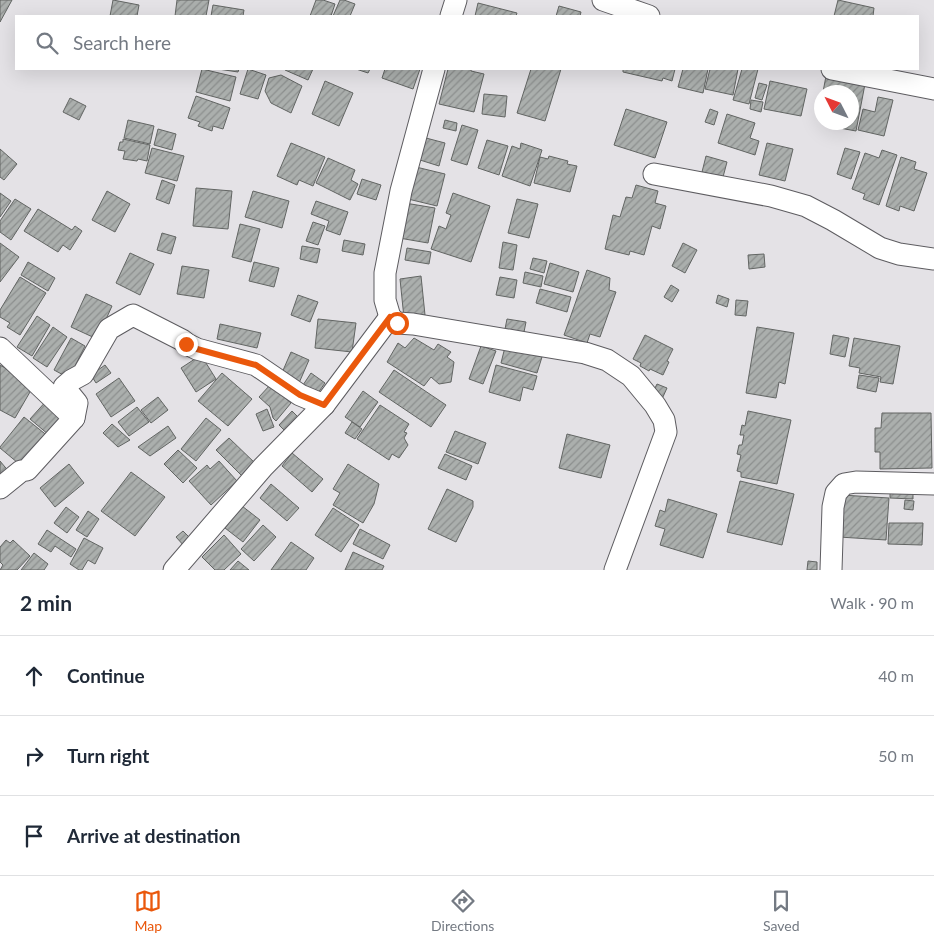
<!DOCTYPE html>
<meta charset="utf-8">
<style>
body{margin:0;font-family:Lato,sans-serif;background:#f6f6f7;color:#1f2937}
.compass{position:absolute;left:814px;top:85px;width:45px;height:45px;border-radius:50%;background:#fff;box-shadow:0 5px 20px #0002;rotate:312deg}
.stop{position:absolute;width:15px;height:15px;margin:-11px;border:4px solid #ea580c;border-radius:50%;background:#fff}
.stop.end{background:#ea580c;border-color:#fff;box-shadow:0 1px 5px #0008}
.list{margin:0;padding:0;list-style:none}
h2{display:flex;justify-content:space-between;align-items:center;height:65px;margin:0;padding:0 20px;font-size:21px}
h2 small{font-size:16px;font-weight:400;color:#747a83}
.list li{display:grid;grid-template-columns:32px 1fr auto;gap:15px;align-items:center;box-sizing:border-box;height:80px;padding:0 20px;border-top:1px solid #e0e1e3}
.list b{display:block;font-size:19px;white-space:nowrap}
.list em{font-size:16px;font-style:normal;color:#747a83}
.icon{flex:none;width:28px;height:28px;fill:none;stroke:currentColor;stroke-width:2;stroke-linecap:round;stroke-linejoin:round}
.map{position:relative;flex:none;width:934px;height:570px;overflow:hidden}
.search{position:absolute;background:#fff;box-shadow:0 5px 20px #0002;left:15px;right:15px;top:15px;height:55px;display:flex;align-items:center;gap:12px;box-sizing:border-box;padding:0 18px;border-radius:0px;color:#747a83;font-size:19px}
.sheet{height:305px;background:#fff}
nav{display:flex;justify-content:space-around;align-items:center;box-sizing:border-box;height:70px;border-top:1px solid #e0e1e3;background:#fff;font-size:14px;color:#747a83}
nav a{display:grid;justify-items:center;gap:2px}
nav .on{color:#ea580c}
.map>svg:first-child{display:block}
.building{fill:url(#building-hatch);stroke:#626563}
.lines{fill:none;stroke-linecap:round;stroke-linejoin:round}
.minor-casing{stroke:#5d5c60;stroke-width:23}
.minor{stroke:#fff;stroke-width:21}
.route{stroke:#ea580c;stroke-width:6}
</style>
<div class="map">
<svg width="934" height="570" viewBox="0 0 934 570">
<defs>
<pattern id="building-hatch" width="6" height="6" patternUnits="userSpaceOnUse" patternTransform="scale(1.25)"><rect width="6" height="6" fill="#abafad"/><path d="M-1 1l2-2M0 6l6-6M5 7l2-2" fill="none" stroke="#8c8f8e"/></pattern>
</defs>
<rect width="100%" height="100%" fill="#e4e2e6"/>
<g class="building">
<polygon points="0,0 12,0 0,22"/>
<polygon points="113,0 139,5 137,16 110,16"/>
<polygon points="177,0 209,0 206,16 175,16"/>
<polygon points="316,0 323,0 335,4 331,16 310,16"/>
<polygon points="340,0 344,0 355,4 350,16 333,16"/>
<polygon points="838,0 874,8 873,16 834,16"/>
<polygon points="478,3 517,13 516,16 475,16"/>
<polygon points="213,5 244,10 243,16 211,16"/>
<polygon points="559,6 581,12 580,16 556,16"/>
<polygon points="202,69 236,77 230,101 196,92"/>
<polygon points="218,69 239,69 238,72"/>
<polygon points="248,69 266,75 258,99 240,94"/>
<polygon points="286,69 313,69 308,80 285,70"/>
<polygon points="356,69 370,69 368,73"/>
<polygon points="385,69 420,69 413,89 382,78"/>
<polygon points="448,69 471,69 471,71 484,74 474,112 439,104"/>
<polygon points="531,69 561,69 545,121 517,113"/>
<polygon points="623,69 675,69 672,81 663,78 662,81 623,72"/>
<polygon points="683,69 708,69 703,93 678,87"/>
<polygon points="710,69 738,69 733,95 705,89"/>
<polygon points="742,69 758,69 749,104 733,100"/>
<polygon points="281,75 302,86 291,113 271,103 265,91 269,78"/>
<polygon points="826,76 865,84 856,131 834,127 834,122 852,122 852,92 823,92"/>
<polygon points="325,81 353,93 339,126 312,114"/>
<polygon points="770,81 807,89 801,116 764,109"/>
<polygon points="759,83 767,85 762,100 755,98"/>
<polygon points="484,94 507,96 505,117 482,114"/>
<polygon points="196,96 230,108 223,129 213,126 212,131 198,126 200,122 188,118"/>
<polygon points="878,97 893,100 884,136 858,130 863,109 875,112"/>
<polygon points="70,98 86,106 79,120 63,112"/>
<polygon points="751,100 763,102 761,112 750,109"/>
<polygon points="626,109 667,122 655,158 614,145"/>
<polygon points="710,109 718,112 714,125 705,122"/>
<polygon points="727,114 755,123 750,138 759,141 755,155 718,143"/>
<polygon points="128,120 154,126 150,144 124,138"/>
<polygon points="445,120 457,123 456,131 443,128"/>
<polygon points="462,125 478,130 467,165 451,160"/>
<polygon points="158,129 176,134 172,150 154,145"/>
<polygon points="426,138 445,143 439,166 420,160"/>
<polygon points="123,139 150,145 147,161 138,159 137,161 123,159 125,151 118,150 120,142 123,142"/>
<polygon points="487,140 508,146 499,175 478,168"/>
<polygon points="291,143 325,157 313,186 299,180 297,185 277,176"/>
<polygon points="521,143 542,150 530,186 502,176 512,146 520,149"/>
<polygon points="767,143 793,149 785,181 759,175"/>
<polygon points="152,148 184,156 177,181 145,173"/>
<polygon points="845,148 860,152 851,179 837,174"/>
<polygon points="0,149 17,164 4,180 0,177"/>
<polygon points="882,150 897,155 879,205 863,199 865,194 852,189 865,153 879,158"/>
<polygon points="549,156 568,161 567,164 577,166 570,192 534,183 540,157 548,159"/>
<polygon points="706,156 727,162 723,177 702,172"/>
<polygon points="901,157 916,162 914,169 927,173 914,211 900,206 899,211 886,206"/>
<polygon points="328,158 355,170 351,180 358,184 350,200 316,183"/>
<polygon points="416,167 445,174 437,206 408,199"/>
<polygon points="362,179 381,185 376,200 357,194"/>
<polygon points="162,180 175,185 169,204 156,199"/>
<polygon points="636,185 658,191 655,203 666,206 660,229 652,226 644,255 630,251 629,255 605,249 613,215 620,217 626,197 632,198"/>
<polygon points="196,188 232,191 228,229 193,226"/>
<polygon points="107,191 130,204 115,232 92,220"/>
<polygon points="253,191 289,201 282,228 245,217"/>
<polygon points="0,193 11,201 0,217"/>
<polygon points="453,193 490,206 471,262 431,249 439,226 446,229 451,215 446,213"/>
<polygon points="15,199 31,209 11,240 0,232 0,221"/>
<polygon points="517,199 538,204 529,238 508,233"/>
<polygon points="316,201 348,212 340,235 326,230 329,221 311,214"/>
<polygon points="405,203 435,208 428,243 399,238"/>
<polygon points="38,209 72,230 75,226 82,231 70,250 63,245 58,252 24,231"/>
<polygon points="313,222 325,226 318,245 306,241"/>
<polygon points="240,224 260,229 251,262 232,257"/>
<polygon points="162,233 176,237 171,254 157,250"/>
<polygon points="344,240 365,244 363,255 342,251"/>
<polygon points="503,242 517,245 513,270 499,268"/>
<polygon points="0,243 19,257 0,282"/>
<polygon points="683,243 697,250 685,273 672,266"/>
<polygon points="302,246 320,249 317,263 300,259"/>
<polygon points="407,248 431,252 429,264 405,260"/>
<polygon points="130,253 154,264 140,295 116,283"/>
<polygon points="764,254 765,267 749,269 748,255"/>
<polygon points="533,258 547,261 544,273 530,269"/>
<polygon points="28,262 55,278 48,291 21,275"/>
<polygon points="254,262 279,268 274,287 249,281"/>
<polygon points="550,263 579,272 573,292 544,284"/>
<polygon points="182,266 209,270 204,298 177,294"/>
<polygon points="587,270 610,278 609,290 616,292 600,337 590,334 587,343 564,335"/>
<polygon points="525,272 543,276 541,287 523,283"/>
<polygon points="421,276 425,315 404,318 400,279"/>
<polygon points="20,277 46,293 20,335 7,327 10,323 0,317 0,310"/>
<polygon points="500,277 517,280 514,298 496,295"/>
<polygon points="671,285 679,290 672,302 664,297"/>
<polygon points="540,289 571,297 567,312 536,303"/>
<polygon points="86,294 112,306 97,339 71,327"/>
<polygon points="298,295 318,302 310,322 291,315"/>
<polygon points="718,295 729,299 727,307 716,303"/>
<polygon points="736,300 748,301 746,316 735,315"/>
<polygon points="37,316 50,325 32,356 17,347"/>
<polygon points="318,319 356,323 352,352 315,348"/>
<polygon points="507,319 526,322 524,332 505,329"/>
<polygon points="220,324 261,333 257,348 217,339"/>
<polygon points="53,327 67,337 47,367 33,358"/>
<polygon points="757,327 794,333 785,384 779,382 776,398 746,393"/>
<polygon points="645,335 673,349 667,361 669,362 663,375 650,369 649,371 640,366 641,363 633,359"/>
<polygon points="833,335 849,338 845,357 830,354"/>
<polygon points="71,338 85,346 69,378 54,370"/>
<polygon points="414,338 434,350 438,344 451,352 447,357 454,362 451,382 439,384 431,377 424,386 387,362 398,343 405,348"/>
<polygon points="854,338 900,346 893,384 880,382 881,377 859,373 860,368 849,366"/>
<polygon points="481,346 496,351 483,384 469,379"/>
<polygon points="505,347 542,357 537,373 501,363"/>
<polygon points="291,352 309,360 299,383 281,375"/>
<polygon points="201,355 216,379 196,392 181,368"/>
<polygon points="0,365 34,385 15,418 0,410"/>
<polygon points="105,365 111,373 96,383 91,375"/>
<polygon points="496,365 537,376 533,390 523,387 520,401 489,392"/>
<polygon points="394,370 446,405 431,427 379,392"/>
<polygon points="222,373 252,399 228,426 198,401"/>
<polygon points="311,373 325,383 315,397 301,388"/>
<polygon points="859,375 879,378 876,392 857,388"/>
<polygon points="119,378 135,401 111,417 96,394"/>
<polygon points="657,384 667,388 662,399 652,394"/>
<polygon points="270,385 291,403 276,421 273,418 270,407 259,397"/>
<polygon points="363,391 378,402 360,427 345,417"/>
<polygon points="158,397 168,410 151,423 141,410"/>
<polygon points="48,399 66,415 49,435 30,419"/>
<polygon points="380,405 409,424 404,432 407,433 404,438 408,445 399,458 392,454 389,460 357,439"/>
<polygon points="137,407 149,422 129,436 118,422"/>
<polygon points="267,409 274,427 263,431 256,414"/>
<polygon points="292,411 300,419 287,433 279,425"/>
<polygon points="748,411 791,420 777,484 741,477 741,472 737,471 741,455 737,454 739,445 742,445 744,435 740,435 742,425 745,426"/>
<polygon points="882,413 931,413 932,468 880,469 880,452 875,452 875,428 881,428"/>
<polygon points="24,417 49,437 24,468 0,448 0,447"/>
<polygon points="206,418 221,430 196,461 181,449"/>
<polygon points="352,422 362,429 355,439 345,433"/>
<polygon points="112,424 130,440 118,447 103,433"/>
<polygon points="168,426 176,438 150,456 138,447"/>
<polygon points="455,431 486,443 478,464 446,452"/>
<polygon points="567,434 610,445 601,478 559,468"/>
<polygon points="229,438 256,464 243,477 216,450"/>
<polygon points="178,450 197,468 183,483 164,464"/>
<polygon points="292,453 323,479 312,492 282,466"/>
<polygon points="445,454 472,466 466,480 438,468"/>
<polygon points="0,461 10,473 0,482"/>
<polygon points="219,461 237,481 211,505 189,481 207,465 210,469"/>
<polygon points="69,464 84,483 55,507 40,488"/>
<polygon points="348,464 379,484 374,504 363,523 333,505 340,493 333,489"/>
<polygon points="131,472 165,497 135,536 101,511"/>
<polygon points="740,481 794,494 782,545 727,532"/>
<polygon points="271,484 299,508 287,521 260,498"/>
<polygon points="890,488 913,489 913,499 890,498"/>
<polygon points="447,489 473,501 473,507 456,542 428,529"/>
<polygon points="842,495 889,498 886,540 839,537"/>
<polygon points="668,499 717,514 703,558 660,545 665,529 655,526 660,510 665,512"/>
<polygon points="905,500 914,501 913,510 904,509"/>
<polygon points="242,506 260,520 243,542 225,528"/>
<polygon points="66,507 79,517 67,533 54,523"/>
<polygon points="333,508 359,525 341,552 315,535"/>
<polygon points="88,511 99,519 87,537 76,530"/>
<polygon points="889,523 923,523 922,545 888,544"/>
<polygon points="263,525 276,537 254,561 241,549"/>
<polygon points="360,529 390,545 383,559 353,544"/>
<polygon points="47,530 76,549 71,557 55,546 51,552 38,544"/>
<polygon points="183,531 192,540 185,547 176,537"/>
<polygon points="224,535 241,554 224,570 215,570 202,557"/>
<polygon points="84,538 103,548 95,564 88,560 82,570 79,570 70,564"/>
<polygon points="6,540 10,543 13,540 30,556 17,570 0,570 3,565 0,562 0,547"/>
<polygon points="291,542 314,558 306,570 271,570"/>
<polygon points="353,552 384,566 382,570 345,570"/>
<polygon points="34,553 48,564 44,570 21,570"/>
<polygon points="238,561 249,570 230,570"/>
<polygon points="808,561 817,562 817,570 807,570"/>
</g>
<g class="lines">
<defs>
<g id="minor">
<polyline points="603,0 649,16"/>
<polyline points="451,16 456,0"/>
<polyline points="434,69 401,191 385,273 385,300 390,317 397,323 413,324 585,353 607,360 631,376 655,405 664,420 666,432 615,570"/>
<polyline points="832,69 934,89"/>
<polyline points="654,174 771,196 806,206 833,220 880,248 899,254 934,259"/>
<polyline points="0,348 74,418 77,403 64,387 72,380 83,374 109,329 133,315 182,340 187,344 197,349 256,365 300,395 324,405"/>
<polyline points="0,488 21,471 27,470 74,418"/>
<polyline points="174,570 263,467 324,405 390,317"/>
<polyline points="831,570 833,507 836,493 844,484 856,482 934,484"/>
</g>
</defs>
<use href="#minor" class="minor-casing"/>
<use href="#minor" class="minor"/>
</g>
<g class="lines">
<polyline class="route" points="186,344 197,349 256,365 300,395 324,405 390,317 397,323"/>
</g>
</svg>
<svg class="compass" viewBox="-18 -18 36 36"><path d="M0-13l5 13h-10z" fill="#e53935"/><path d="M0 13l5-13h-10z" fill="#747a83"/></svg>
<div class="stop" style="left:397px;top:323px"></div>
<div class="stop end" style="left:186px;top:344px"></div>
<div class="search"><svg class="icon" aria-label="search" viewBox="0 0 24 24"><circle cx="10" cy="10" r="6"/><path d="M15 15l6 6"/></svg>Search here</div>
</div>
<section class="sheet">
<h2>2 min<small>Walk · 90 m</small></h2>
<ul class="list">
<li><svg class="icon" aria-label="ahead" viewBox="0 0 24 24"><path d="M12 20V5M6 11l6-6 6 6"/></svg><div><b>Continue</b></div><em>40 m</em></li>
<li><svg class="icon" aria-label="right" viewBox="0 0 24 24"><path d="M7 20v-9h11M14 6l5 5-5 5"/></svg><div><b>Turn right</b></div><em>50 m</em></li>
<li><svg class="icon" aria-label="arrive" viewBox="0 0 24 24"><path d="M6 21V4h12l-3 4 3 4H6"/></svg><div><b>Arrive at destination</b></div></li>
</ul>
</section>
<nav>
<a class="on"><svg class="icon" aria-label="map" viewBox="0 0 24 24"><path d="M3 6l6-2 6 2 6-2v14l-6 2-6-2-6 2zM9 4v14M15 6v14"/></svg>Map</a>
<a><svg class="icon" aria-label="directions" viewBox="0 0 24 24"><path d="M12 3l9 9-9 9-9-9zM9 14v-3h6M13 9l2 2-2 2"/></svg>Directions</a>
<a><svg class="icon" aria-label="saved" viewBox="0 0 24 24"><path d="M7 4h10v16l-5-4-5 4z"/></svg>Saved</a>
</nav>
